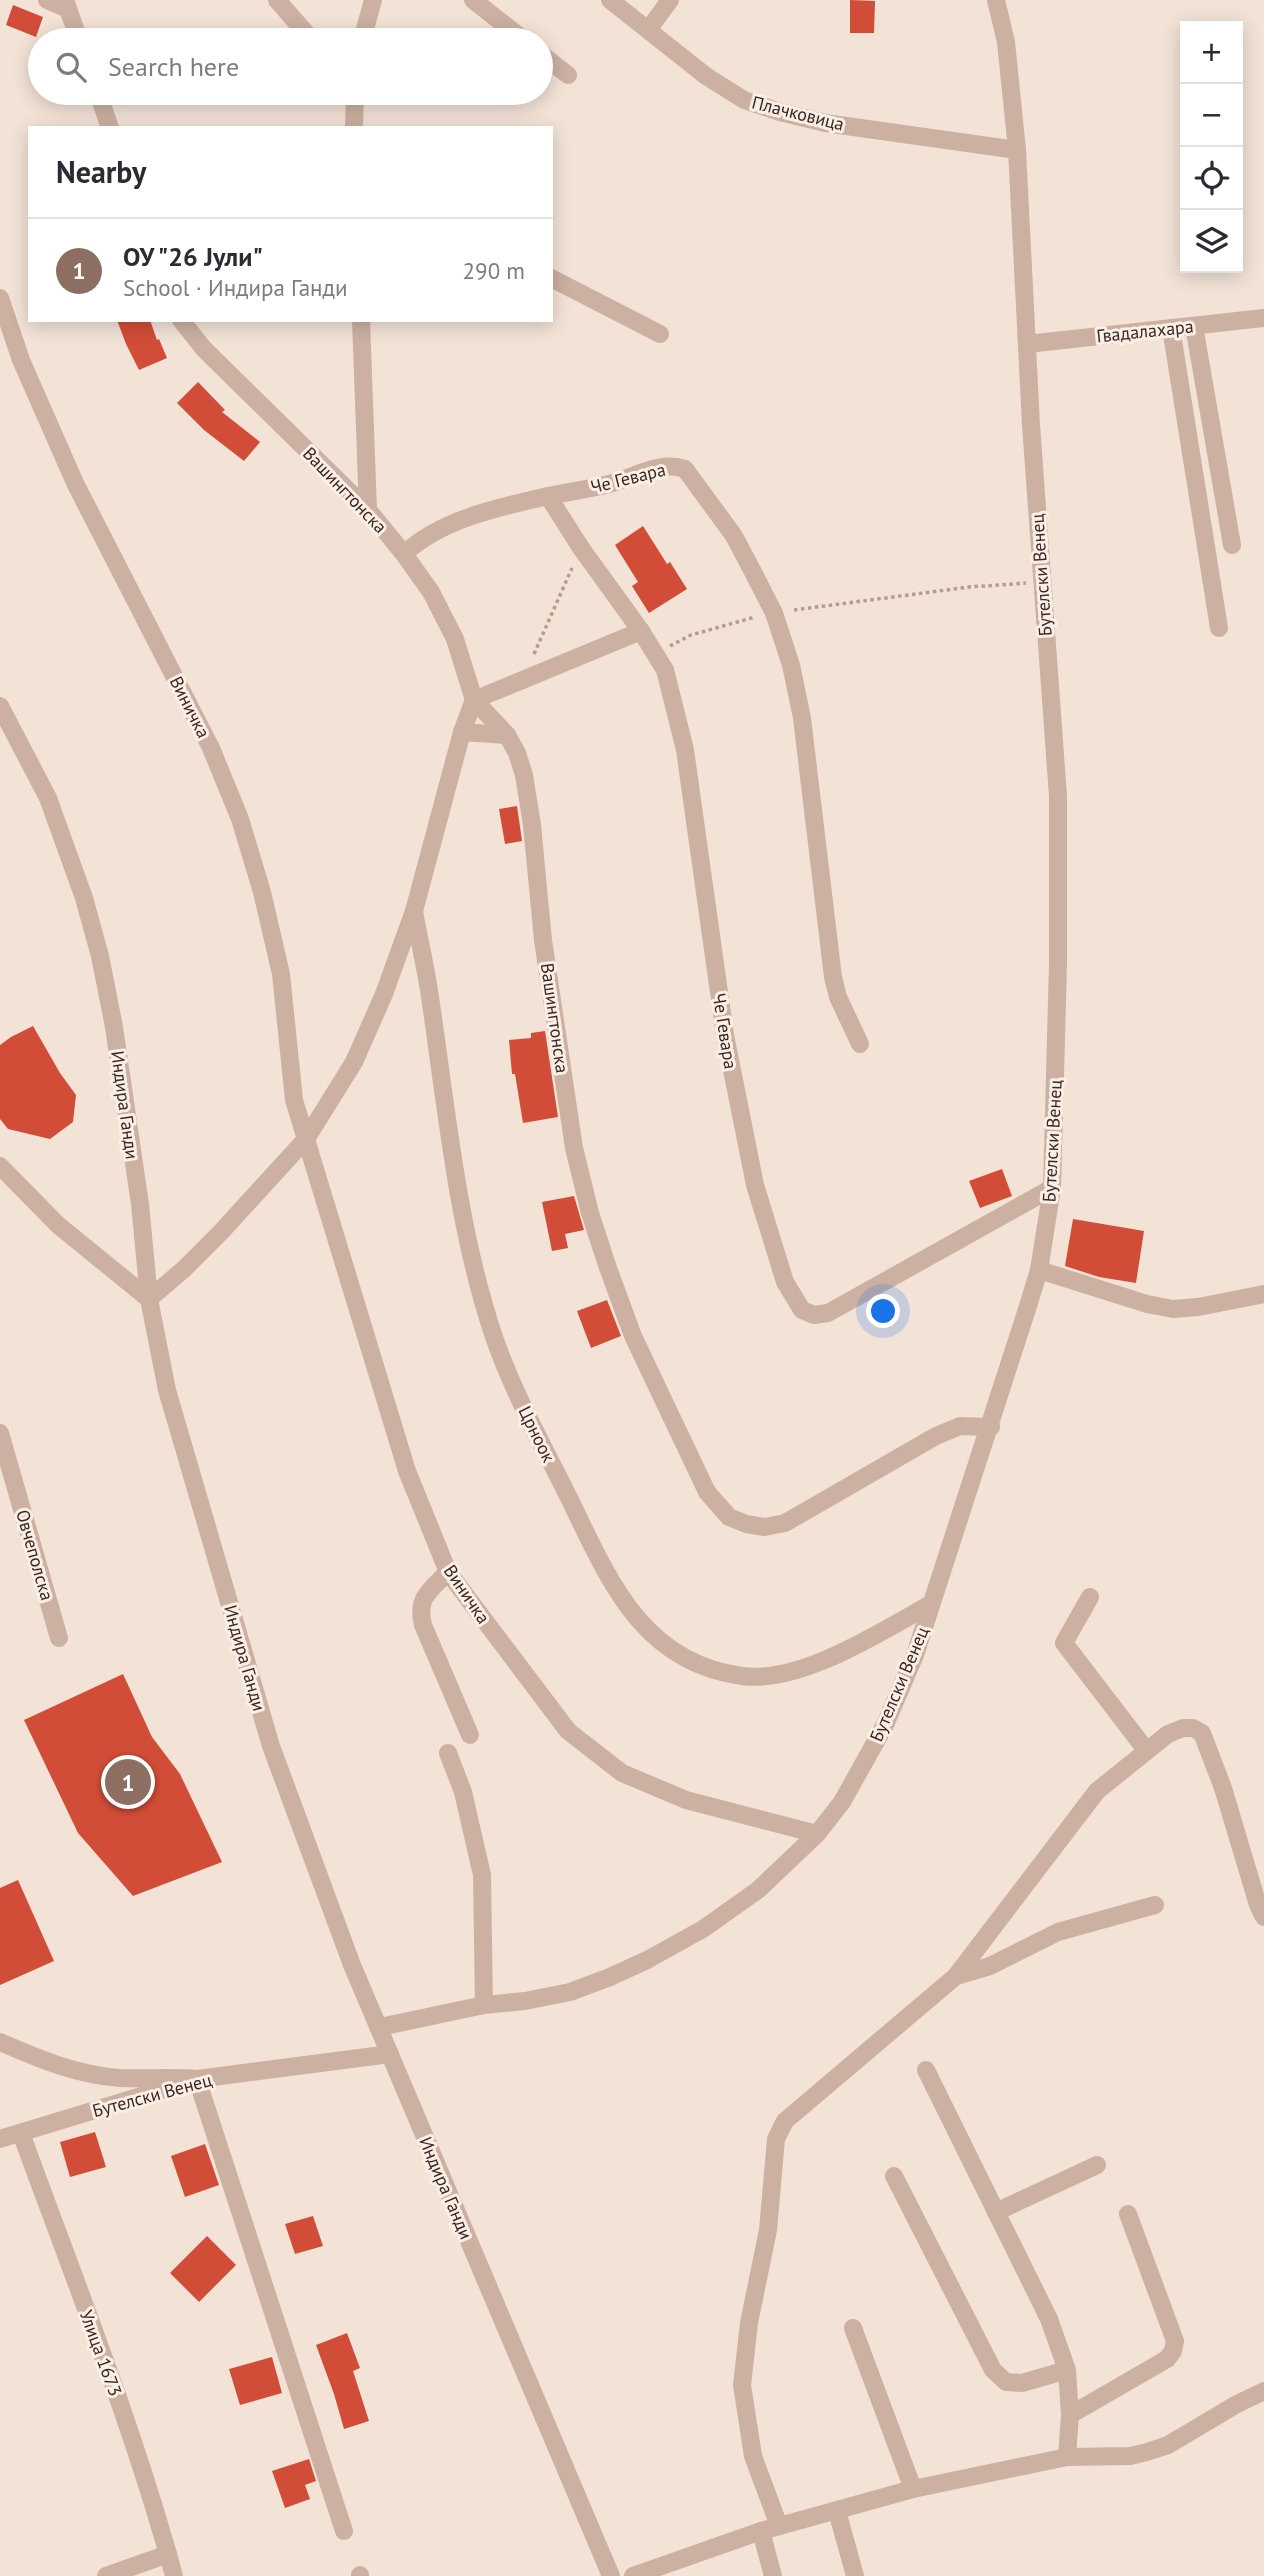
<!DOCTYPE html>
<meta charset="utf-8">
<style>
body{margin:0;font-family:"PT Sans",sans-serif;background:#f2f2f3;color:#2b2b33}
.controls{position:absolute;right:21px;top:21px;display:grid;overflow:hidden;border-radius:0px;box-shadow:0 4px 18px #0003}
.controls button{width:63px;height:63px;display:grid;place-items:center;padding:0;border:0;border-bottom:2px solid #e1e1e2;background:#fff;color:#2b2b33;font:35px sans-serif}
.you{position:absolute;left:884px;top:1312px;width:24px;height:24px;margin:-18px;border:5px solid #fff;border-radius:50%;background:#1a73e8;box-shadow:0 0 0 10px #1a73e833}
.badge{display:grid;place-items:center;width:46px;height:46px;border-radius:50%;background:#0f766e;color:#fff;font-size:23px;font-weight:700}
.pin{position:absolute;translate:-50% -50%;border:4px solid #fff;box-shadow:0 2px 7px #0006}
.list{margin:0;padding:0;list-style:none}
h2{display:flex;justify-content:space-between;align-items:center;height:91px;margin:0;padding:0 28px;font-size:30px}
h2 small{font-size:23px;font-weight:400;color:#7c7c81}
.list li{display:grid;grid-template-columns:46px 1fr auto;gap:21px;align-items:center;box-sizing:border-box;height:105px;padding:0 28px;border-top:2px solid #e1e1e2}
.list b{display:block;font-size:26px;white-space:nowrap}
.list p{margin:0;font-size:23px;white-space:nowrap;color:#7c7c81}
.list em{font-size:23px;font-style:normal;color:#7c7c81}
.icon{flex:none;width:38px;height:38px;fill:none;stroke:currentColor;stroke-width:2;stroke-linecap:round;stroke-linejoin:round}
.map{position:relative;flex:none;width:1264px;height:2576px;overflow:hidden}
.search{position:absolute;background:#fff;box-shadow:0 4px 18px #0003;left:28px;top:28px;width:525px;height:77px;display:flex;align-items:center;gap:18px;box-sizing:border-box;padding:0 24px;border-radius:38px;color:#7c7c81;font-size:26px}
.panel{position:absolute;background:#fff;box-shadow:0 4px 18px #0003;left:28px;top:126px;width:525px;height:196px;border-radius:0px}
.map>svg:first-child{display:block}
.building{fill:#d24d37}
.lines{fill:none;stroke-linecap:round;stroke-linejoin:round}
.path{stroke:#b89b8c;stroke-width:3.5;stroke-dasharray:3.5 3.5;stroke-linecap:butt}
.minor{stroke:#ccb1a2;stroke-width:18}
.labels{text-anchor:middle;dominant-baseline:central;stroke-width:6;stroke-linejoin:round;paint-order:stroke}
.street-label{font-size:18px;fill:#362925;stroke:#fbeee4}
</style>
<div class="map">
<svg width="1264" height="2576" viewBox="0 0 1264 2576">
<rect width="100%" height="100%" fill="#f3e3d7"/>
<g class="building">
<polygon points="850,0 875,1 874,33 850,33"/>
<polygon points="13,5 43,17 36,37 6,25"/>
<polygon points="117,320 150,320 157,340 159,339 167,358 139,370 126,344"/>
<polygon points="198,382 225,410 222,412 260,442 244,461 204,430 177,403"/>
<polygon points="643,526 667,564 670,562 687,589 649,613 632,586 638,582 615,545"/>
<polygon points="517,806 522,841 505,844 499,809"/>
<polygon points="33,1026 60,1073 76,1095 73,1122 50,1139 8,1129 0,1119 0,1045 11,1037"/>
<polygon points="545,1031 558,1117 523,1123 515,1074 512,1074 509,1040 531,1038 531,1033"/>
<polygon points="1002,1169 1012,1196 980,1208 969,1181"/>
<polygon points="574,1196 584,1230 565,1234 568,1248 552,1251 542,1202"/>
<polygon points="1073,1219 1144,1231 1136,1283 1099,1277 1065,1266"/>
<polygon points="607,1300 621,1336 591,1348 577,1311"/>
<polygon points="123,1674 152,1737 180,1774 222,1862 133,1896 78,1833 24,1720"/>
<polygon points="18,1880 54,1961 0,1985 0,1888"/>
<polygon points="95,2132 106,2167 70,2177 60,2142"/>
<polygon points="205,2144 219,2185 185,2197 171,2156"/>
<polygon points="313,2216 323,2246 295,2254 285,2224"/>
<polygon points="207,2236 236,2265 199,2302 170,2273"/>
<polygon points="347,2333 360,2368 353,2371 369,2421 344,2429 334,2394 316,2345"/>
<polygon points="272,2357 282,2393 240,2405 229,2369"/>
<polygon points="309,2459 316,2481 305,2485 310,2499 285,2508 272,2471"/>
</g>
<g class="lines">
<g class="path">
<polyline points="794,610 969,587 1026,583"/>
<polyline points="670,646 691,635 755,617"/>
<polyline points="534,654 572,568"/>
</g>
<g class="minor">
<polyline points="47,0 68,9"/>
<polyline points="65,0 79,40"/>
<polyline points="277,0 312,40"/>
<polyline points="473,0 524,40"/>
<polyline points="610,0 706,76 744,100 780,112 825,123 1017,150"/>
<polyline points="648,30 670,0"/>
<polyline points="362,40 373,0"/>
<polyline points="541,54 568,75"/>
<polyline points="98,93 110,128"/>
<polyline points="354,128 355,93"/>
<polyline points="551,278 660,334"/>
<polyline points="0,298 21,360 75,483 211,748 240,819 262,892 281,974 294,1100 407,1471 448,1572 568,1731 622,1773 686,1800 817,1834"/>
<polyline points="181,320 204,349 368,510 404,554 431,592 455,639 474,700 507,735 517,753 524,775 532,825 543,940 574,1148 590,1213 608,1268 633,1336 707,1492 729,1517 746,1524 765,1527 785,1523 936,1436 960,1426 991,1427"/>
<polyline points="361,320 368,510"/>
<polyline points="1194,326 1232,545"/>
<polyline points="1171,328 1219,628"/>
<polyline points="1027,344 1264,318"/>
<path d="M548,496C569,492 589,489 609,484C633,478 660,460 685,469L734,536L752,570L774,613L791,665L802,718L833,977L838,997L860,1044"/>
<path d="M404,554C441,519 500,507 548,496L581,548L641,631L665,670L685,750L725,1035L755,1185L785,1282L802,1310L814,1315L828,1313L1052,1188"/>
<polyline points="474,700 641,631"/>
<polyline points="0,706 48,798 84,898 100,956 114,1027 140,1204 149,1299 167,1390 271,1746 352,1965 611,2576"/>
<polyline points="462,732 507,735"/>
<path d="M414,911C419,940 426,968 430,997C447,1111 457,1227 494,1337C514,1395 545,1449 572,1504C610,1583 644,1663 742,1676C801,1684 880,1632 931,1604"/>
<polyline points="0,1166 58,1225 149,1299 184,1269 221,1232 306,1139 354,1062 384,994 414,911 462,732 474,700"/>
<polyline points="1039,1270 1147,1304 1173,1309 1198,1307 1264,1294"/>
<polyline points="0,1433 59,1638"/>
<path d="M448,1572C430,1590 416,1598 423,1625L470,1735"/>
<polyline points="1090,1597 1064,1643 1146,1750"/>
<polyline points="448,1753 463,1792 482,1875 484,2005"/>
<polyline points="956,1976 990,1966 1058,1932 1155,1905"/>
<polyline points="380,2027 484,2005 525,2001 570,1992 610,1977 647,1960 703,1929 758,1890 817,1834 842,1802 885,1725 915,1655 1028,1306 1039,1270 1052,1188 1058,963 1058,796 1031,425 1017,150 1006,42 996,0"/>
<path d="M0,2042C39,2059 77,2075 120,2078C146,2079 171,2077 197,2079L344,2531"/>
<polyline points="926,2070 1049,2319 1067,2370 1070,2415 1067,2457"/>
<path d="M21,2133C74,2279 133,2425 174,2576"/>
<polyline points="0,2139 197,2079 390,2054"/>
<polyline points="894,2176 993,2370 1006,2382 1022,2383 1067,2370"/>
<polyline points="996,2212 1097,2165"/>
<polyline points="853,2328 913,2489"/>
<polyline points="1070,2415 1167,2359 1173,2351 1175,2341 1128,2214"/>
<polyline points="837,2511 855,2576"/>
<polyline points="779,2526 753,2456 742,2385 749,2323 768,2230 776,2139 785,2121 956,1976 1097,1791 1168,1734 1183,1728 1193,1728 1202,1733 1223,1788 1258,1905 1264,1917"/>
<polyline points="761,2531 773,2576"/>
<polyline points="360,2575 360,2576"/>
<polyline points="106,2576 168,2554"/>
<polyline points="633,2576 761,2531 913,2489 1067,2457 1130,2456 1147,2452 1168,2445 1237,2404 1264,2391"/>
</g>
</g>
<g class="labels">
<g class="street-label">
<text transform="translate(798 113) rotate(14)">Плачковица</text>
<text transform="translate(1145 331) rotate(-6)">Гвадалахара</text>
<text transform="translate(628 478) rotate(-14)">Че Гевара</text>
<text transform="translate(345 490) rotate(46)">Вашингтонска</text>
<text transform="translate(1041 575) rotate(-94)">Бутелски Венец</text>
<text transform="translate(190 707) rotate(63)">Виничка</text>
<text transform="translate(555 1018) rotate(82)">Вашингтонска</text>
<text transform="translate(725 1031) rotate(81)">Че Гевара</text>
<text transform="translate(125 1105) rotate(82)">Индира Ганди</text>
<text transform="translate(1052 1141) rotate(-87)">Бутелски Венец</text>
<text transform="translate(537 1434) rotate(64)">Црноок</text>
<text transform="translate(35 1555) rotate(74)">Овчеполска</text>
<text transform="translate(467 1594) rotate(56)">Виничка</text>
<text transform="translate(245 1658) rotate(74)">Индира Ганди</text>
<text transform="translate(899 1684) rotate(-67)">Бутелски Венец</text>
<text transform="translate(152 2095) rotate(-15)">Бутелски Венец</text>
<text transform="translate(446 2188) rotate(67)">Индира Ганди</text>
<text transform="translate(101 2353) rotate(70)">Улица 1673</text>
</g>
</g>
</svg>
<div class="controls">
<button>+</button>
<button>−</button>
<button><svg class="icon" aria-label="locate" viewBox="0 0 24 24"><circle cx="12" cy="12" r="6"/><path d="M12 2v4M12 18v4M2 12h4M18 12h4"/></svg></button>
<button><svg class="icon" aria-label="layers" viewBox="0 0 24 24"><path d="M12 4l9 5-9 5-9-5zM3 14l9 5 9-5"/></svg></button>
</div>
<div class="you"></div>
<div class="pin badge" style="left:128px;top:1782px;background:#8d6e63">1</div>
<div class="search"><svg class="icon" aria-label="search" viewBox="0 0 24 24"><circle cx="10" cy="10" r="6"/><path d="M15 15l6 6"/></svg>Search here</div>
<section class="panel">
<h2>Nearby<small></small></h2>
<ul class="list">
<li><span class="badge" style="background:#8d6e63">1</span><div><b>ОУ &quot;26 Јули&quot;</b><p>School · Индира Ганди</p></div><em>290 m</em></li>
</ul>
</section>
</div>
